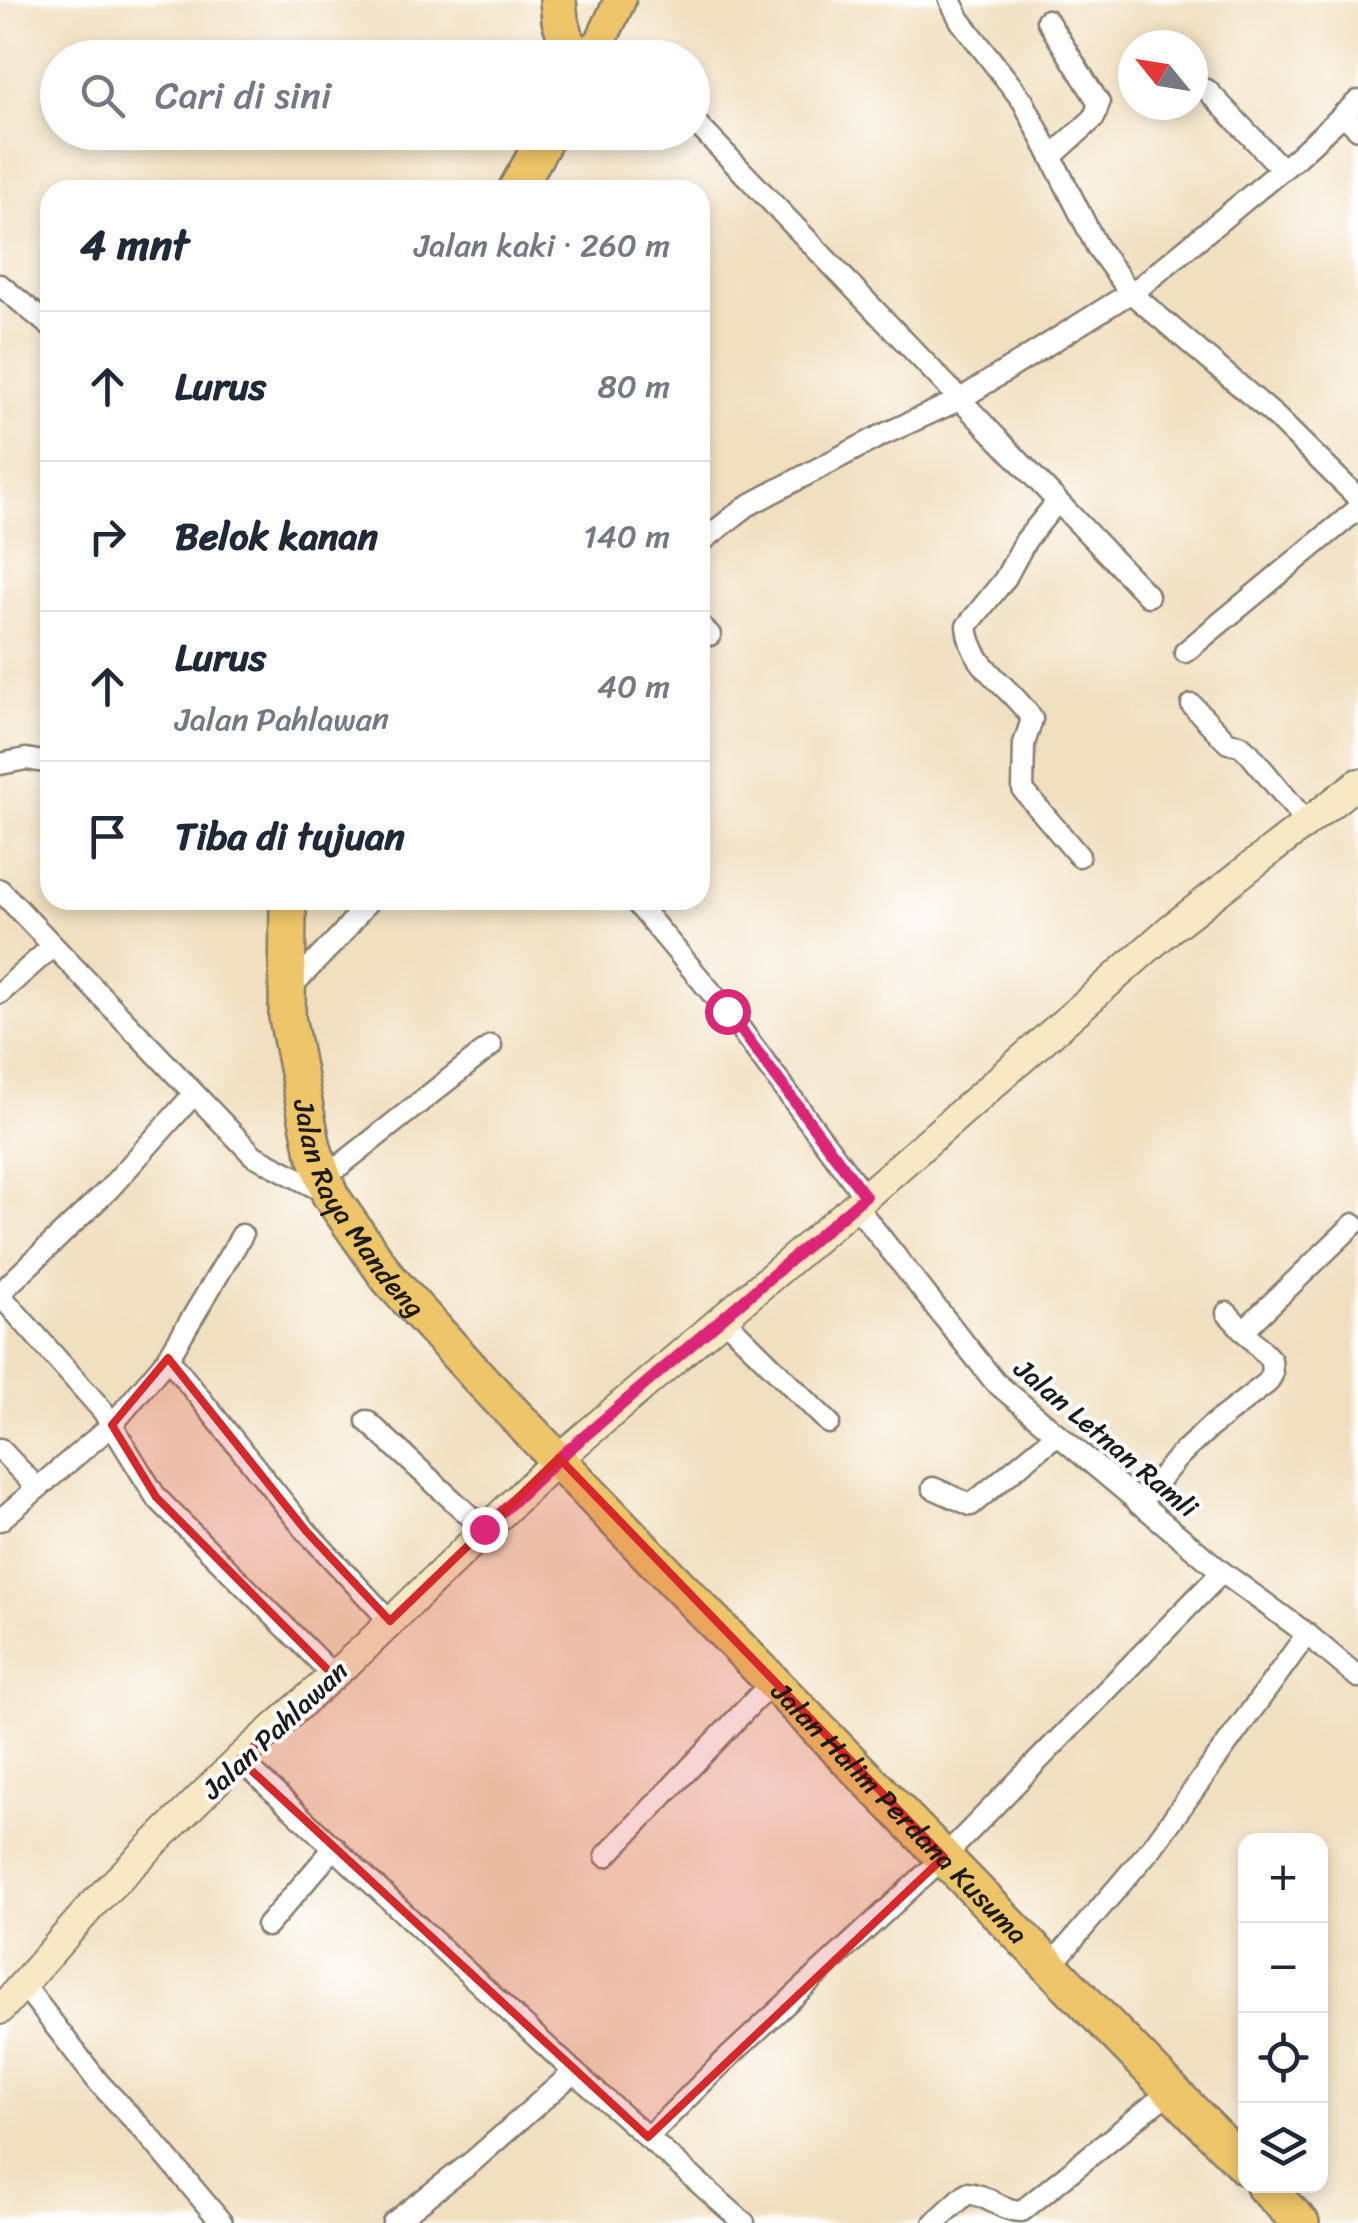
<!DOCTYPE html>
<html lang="id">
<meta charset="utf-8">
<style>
body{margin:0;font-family:Sriracha,sans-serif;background:#f6f6f7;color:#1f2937}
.controls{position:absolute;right:30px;bottom:30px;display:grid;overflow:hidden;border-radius:20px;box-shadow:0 5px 15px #0003}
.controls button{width:90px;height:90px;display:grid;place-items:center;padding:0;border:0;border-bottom:2px solid #e0e1e3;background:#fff;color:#1f2937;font:50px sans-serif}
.compass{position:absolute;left:1118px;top:30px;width:90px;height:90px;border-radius:50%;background:#fff;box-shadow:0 5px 15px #0003;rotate:300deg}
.stop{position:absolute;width:30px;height:30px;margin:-22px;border:8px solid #db2777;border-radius:50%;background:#fff}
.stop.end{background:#db2777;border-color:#fff;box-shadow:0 2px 10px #0008}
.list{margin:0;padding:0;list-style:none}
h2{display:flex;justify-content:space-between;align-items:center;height:130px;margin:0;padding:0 40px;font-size:42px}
h2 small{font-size:32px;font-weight:400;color:#747a83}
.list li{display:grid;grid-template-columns:65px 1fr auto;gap:30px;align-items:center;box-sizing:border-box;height:150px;padding:0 40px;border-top:2px solid #e0e1e3}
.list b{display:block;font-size:38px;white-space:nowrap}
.list p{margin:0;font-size:32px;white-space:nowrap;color:#747a83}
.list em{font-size:32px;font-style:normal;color:#747a83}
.icon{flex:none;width:55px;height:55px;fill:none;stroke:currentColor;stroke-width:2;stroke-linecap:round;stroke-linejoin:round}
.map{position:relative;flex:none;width:1358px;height:2223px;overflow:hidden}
.search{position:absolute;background:#fff;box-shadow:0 5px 15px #0003;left:40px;top:40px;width:670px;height:110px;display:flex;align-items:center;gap:25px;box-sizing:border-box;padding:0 35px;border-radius:55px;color:#747a83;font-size:38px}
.panel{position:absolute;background:#fff;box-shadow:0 5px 15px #0003;left:40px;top:180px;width:670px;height:730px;border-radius:30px}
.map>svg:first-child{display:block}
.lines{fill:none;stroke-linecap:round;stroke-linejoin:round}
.street-casing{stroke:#867e6e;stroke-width:25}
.secondary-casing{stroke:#867e6e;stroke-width:32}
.primary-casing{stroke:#867e6e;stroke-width:35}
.highway-casing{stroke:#867e6e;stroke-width:40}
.street{stroke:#fff;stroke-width:20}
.secondary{stroke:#f8e8c3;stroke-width:28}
.primary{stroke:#eec569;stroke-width:30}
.highway{stroke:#eec569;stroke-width:35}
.route{stroke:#db2777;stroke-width:12}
.marked{fill:#d62828;fill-opacity:0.2;stroke:#d62828;stroke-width:8;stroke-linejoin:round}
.labels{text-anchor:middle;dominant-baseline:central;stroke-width:8;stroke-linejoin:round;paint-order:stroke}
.street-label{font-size:28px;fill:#1c1c1c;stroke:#fff}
</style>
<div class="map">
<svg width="1358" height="2223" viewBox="0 0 1358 2223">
<rect width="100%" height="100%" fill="#fff"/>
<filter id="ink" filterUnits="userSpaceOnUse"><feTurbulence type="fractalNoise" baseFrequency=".01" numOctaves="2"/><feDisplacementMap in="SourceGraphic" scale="20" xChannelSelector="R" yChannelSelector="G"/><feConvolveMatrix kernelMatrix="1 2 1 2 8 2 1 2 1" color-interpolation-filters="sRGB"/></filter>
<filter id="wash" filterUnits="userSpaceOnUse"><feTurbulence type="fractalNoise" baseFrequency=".0048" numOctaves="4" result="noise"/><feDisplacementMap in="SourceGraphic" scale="40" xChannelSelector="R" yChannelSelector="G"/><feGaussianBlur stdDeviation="2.25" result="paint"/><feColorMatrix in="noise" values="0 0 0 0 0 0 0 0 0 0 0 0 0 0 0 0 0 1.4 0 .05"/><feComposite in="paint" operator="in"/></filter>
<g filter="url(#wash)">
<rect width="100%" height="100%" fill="#f1e0c0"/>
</g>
<g filter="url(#ink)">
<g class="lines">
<defs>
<g id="street">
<polyline points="950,0 960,20 1023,101 1097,247 1130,292 1275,416 1358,498"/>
<polyline points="1047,20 1099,103 1094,118 1052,156"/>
<polyline points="598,48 622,58"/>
<polyline points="1207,90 1282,169"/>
<polyline points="1343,114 1358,129"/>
<polyline points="692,119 1148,596"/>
<polyline points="0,285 50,326"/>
<path d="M1057,502L1026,540L1005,579L967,626C971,670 1011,685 1032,719L1024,744L1023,790L1079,856"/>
<polyline points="700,543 747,506 878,437 959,400 1141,286 1295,159 1358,101"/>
<polyline points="700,625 710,635"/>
<polyline points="1185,652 1358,509"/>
<polyline points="1192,705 1228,743 1240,745 1249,753 1307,823"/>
<polyline points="0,764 26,759 50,763"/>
<polyline points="0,890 253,1155 330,1195"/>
<polyline points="634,900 727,1011 865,1197"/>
<polyline points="287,991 342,934 369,900"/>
<polyline points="0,993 53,946"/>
<polyline points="323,1179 491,1046"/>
<polyline points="855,1205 995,1382 1222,1572 1307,1634 1358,1677"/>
<polyline points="0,1293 109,1189 194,1094"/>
<polyline points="0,1295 103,1411 156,1497 334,1676"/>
<polyline points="723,1318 829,1423"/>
<polyline points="1243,1331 1354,1224"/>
<polyline points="168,1358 306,1531 390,1621"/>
<polyline points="367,1421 484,1529"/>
<polyline points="0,1449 37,1488"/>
<polyline points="933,1488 971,1505 1056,1435"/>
<polyline points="1139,1504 1179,1456 1210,1427 1267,1383 1272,1375 1271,1360 1227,1313"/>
<polyline points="0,1520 112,1425 168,1358 242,1235"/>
<polyline points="239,1759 574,2072 744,2223"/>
<polyline points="606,1856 772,1682"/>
<polyline points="267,1926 335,1847"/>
<polyline points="1049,1968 1153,1846 1307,1634"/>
<polyline points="23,1984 99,2083 149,2136 222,2223"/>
<polyline points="648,2137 719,2066 944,1857 1222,1572"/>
<polyline points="393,2223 472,2162 574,2072"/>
<path d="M934,2223L967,2193C987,2194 1002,2212 1022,2211L1170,2091"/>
</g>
<polyline id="secondary" points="0,2010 96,1901 239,1759 362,1650 559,1458 865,1197 1170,929 1358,783"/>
<polyline id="primary" points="600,43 620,0"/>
<g id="highway">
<polyline points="558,0 560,20 570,51 584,57 598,48"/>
<polyline points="516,190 549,132"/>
<path id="s1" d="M288,900L287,1017L313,1148L330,1195L389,1279L481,1380L675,1582L1246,2167"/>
<polyline points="1264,2186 1301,2223"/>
</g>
</defs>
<use href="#street" class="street-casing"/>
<use href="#secondary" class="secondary-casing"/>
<use href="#primary" class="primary-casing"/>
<use href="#highway" class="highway-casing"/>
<use href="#street" class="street"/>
<use href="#secondary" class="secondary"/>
<use href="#primary" class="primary"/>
<use href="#highway" class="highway"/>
</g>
</g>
<g class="lines" filter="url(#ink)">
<polyline class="route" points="484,1529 559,1458 865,1196 727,1011"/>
</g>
<path class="marked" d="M168,1358L306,1531L390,1621L559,1458L944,1857L648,2137L239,1759L334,1676L156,1497L112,1425Z"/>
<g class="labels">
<g class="street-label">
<text stroke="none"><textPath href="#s1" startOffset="325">Jalan Raya Mandeng</textPath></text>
<text transform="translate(1106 1438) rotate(40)">Jalan Letnan Ramli</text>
<text transform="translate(275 1730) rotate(-43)">Jalan Pahlawan</text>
<text stroke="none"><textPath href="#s1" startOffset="1142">Jalan Halim Perdana Kusuma</textPath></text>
</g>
</g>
</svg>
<div class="controls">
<button>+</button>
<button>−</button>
<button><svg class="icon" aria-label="locate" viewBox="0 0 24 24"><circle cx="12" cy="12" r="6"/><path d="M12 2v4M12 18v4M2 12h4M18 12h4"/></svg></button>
<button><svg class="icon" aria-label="layers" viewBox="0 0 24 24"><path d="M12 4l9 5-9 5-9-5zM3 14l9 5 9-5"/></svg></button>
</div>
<svg class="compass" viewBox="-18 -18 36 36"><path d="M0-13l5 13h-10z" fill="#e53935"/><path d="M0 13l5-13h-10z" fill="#747a83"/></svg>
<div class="stop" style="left:727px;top:1011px"></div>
<div class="stop end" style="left:484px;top:1529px"></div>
<div class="search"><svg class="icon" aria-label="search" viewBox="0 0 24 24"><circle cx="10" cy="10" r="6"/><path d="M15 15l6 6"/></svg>Cari di sini</div>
<section class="panel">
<h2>4 mnt<small>Jalan kaki · 260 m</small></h2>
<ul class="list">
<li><svg class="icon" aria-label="ahead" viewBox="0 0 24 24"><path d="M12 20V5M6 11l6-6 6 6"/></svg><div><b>Lurus</b></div><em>80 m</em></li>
<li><svg class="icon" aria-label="right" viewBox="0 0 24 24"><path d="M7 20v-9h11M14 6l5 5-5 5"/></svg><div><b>Belok kanan</b></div><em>140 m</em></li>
<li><svg class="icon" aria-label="ahead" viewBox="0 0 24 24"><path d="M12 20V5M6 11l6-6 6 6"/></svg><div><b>Lurus</b><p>Jalan Pahlawan</p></div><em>40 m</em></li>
<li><svg class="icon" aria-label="arrive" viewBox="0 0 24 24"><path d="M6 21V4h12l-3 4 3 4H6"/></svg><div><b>Tiba di tujuan</b></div></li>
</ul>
</section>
</div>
